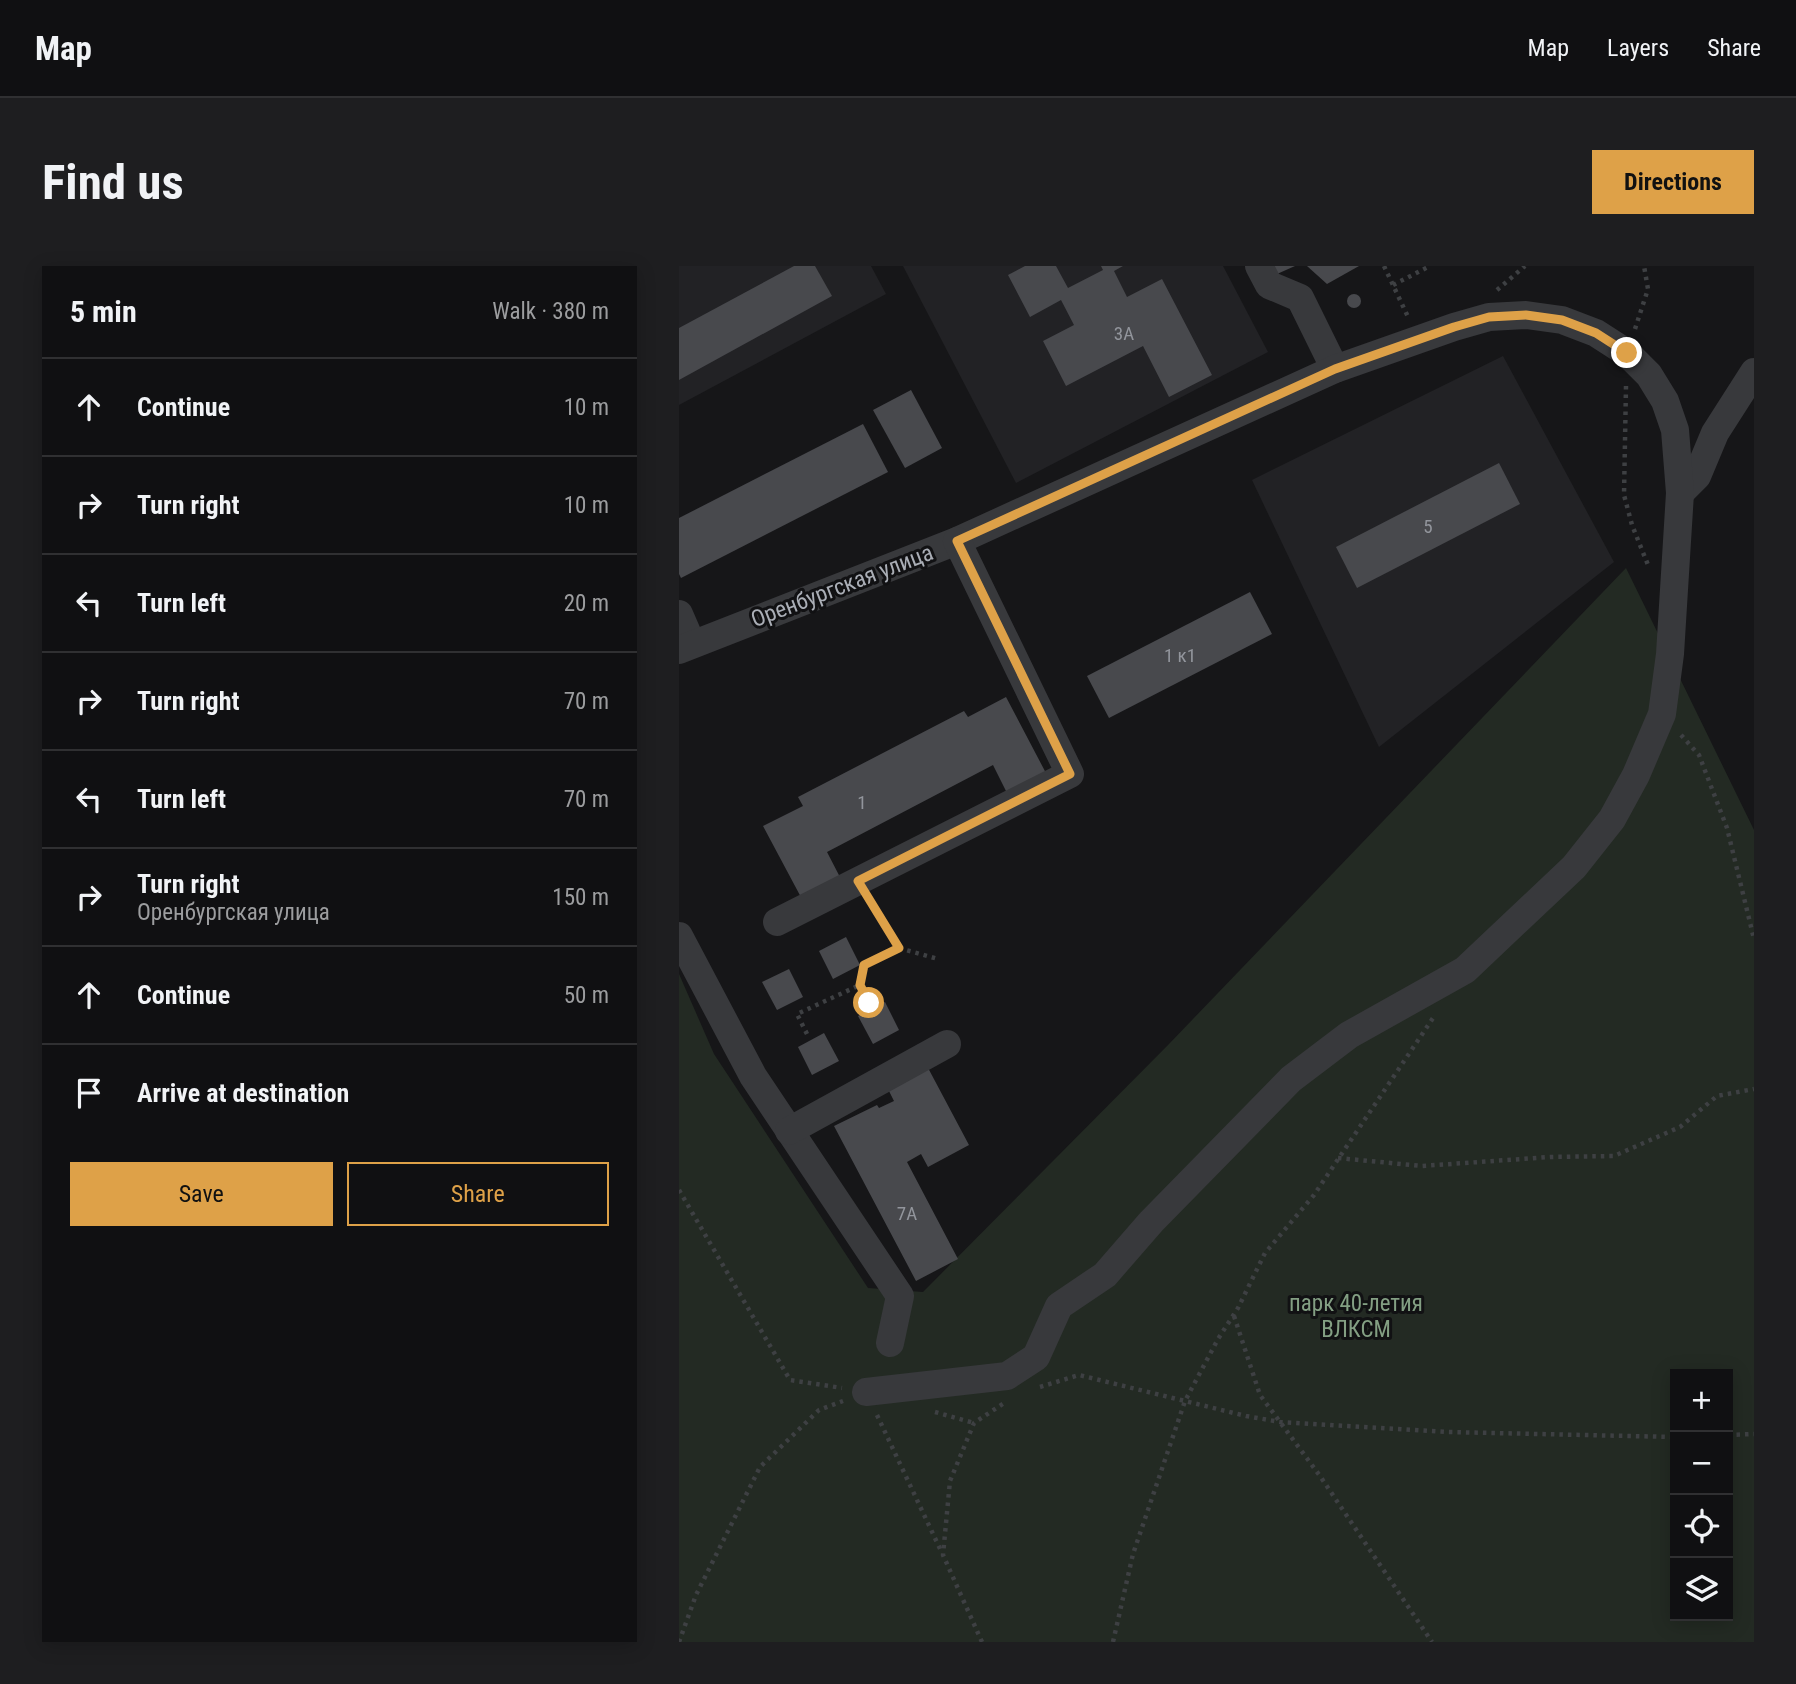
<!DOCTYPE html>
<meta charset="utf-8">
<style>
body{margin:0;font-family:"Roboto Condensed",sans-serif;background:#1e1e20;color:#f1f3f6}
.controls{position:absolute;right:21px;bottom:21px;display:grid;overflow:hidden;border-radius:0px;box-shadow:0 4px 18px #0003}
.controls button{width:63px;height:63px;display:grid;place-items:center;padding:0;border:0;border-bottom:2px solid #303032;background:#101012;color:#f1f3f6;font:35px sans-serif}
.stop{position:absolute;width:21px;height:21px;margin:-16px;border:5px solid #dea148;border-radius:50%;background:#fff}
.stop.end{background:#dea148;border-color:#fff;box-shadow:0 2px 7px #0008}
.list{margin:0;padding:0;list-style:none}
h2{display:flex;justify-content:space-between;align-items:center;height:91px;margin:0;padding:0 28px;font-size:30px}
h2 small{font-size:23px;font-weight:400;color:#9c9d9f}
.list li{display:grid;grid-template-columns:46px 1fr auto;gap:21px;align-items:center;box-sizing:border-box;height:98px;padding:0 28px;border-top:2px solid #303032}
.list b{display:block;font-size:26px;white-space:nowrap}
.list p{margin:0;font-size:23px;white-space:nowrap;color:#9c9d9f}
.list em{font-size:23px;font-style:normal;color:#9c9d9f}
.actions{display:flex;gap:14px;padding:21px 28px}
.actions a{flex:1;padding:16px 0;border:2px solid #dea148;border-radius:0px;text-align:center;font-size:24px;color:#dea148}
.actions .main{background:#dea148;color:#111}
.icon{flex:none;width:38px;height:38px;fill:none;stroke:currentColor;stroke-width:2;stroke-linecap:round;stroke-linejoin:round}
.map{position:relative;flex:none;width:1075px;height:1376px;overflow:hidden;border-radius:0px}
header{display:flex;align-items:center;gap:42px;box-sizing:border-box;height:98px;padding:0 35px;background:#101012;border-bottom:2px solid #303032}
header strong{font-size:33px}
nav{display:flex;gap:38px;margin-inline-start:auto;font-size:24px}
.intro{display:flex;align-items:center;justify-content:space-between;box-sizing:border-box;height:168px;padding:0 42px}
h1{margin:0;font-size:49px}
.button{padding:18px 32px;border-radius:0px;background:#dea148;color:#111;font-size:24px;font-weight:700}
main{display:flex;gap:42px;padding:0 42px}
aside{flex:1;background:#101012;border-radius:0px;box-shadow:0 4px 18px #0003}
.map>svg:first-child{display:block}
.built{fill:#222225}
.green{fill:#232a23;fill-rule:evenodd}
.building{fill:#48494d}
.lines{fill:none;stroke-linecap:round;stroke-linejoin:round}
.path{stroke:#3e4043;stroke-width:4.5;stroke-dasharray:3.5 5;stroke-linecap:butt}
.minor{stroke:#38393c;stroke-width:28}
.route{stroke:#dea148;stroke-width:9}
.labels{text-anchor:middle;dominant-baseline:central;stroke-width:6;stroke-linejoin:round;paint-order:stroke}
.number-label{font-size:19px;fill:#92959c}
.street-label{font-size:23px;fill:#aaaeb6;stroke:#111113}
.park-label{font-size:23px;fill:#839f83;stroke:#111113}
</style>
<header>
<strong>Map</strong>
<nav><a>Map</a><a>Layers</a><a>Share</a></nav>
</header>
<div class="intro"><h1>Find us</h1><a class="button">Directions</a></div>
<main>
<aside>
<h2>5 min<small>Walk · 380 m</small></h2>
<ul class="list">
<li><svg class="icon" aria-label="ahead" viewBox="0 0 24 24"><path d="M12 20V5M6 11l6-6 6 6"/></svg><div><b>Continue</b></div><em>10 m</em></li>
<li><svg class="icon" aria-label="right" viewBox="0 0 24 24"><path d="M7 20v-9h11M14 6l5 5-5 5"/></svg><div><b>Turn right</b></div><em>10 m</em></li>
<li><svg class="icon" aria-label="left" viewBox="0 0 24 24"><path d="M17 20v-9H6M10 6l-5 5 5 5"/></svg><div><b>Turn left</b></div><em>20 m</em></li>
<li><svg class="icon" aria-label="right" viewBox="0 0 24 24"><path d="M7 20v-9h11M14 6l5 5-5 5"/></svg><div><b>Turn right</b></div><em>70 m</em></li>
<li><svg class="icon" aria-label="left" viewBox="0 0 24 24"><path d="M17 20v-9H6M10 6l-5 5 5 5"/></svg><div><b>Turn left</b></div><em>70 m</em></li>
<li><svg class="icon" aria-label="right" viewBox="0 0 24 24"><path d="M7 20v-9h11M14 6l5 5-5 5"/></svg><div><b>Turn right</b><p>Оренбургская улица</p></div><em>150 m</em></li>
<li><svg class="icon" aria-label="ahead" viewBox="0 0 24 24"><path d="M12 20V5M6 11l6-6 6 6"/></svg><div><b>Continue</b></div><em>50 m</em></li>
<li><svg class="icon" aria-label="arrive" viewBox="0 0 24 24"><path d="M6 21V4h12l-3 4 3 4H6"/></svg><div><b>Arrive at destination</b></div></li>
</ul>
<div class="actions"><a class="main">Save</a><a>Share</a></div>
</aside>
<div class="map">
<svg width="1075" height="1376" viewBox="0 0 1075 1376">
<rect width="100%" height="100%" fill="#161618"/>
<g class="built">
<polygon points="0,0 192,0 207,28 0,139"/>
<polygon points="224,0 544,0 589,86 337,217"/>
<polygon points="824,90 935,296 700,481 573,214"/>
</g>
<path class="green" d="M947,302L1075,564V1376H0V708L35,788L189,1022L244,1026L490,778ZM996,1108H1049V1350H996Z"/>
<g class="building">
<polygon points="115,0 136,0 153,30 0,114 0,62"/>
<polygon points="346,0 377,0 389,22 424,4 422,0 444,0 435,5 448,31 483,13 533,109 490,131 464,80 387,120 364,75 395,59 382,34 351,51 329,9"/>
<polygon points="594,0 616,0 598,8"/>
<polygon points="628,0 680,0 648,18"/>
<circle cx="675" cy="35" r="7"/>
<polygon points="232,124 263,182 226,202 194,144"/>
<polygon points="184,158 209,206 2,312 0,308 0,252"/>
<polygon points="820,197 841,238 678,322 657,281"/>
<polygon points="571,326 593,368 430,452 408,410"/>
<polygon points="327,431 368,509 329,529 314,499 148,586 163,615 124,635 84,560 124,540 119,531 285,445 289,451"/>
<polygon points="167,671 181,699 154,713 140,685"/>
<polygon points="110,703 124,731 98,744 83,716"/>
<polygon points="206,736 220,764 194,778 179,750"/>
<polygon points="145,767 160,795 133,809 119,781"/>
<polygon points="248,800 290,879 249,901 242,888 228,896 279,993 237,1015 155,860 198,839 200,842 215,835 208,821"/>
</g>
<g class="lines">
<g class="path">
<polyline points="705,0 730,53"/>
<polyline points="714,19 751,0"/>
<polyline points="818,24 846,0"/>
<polyline points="956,63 969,23 965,0"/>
<polyline points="947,120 945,229 953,259 969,299"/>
<polyline points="1002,469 1020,489 1048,562 1075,673"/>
<polyline points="220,682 259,693"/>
<polyline points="181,719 190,737"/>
<polyline points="128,768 118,748 181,719 185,699 220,682 193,637"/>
<polyline points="659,892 743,900 871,891 935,890 1001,861 1038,830 1075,823"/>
<polyline points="0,924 111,1114 163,1122"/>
<polyline points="555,1050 581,1129 641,1210 753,1376"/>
<polyline points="361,1121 400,1109 567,1150 601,1156 768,1166 996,1171"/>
<polyline points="256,1146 295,1157"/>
<polyline points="198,1149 263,1287"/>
<polyline points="1049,1169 1075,1168"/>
<polyline points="0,1376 17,1329 81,1201 140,1144 164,1135"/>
<polyline points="303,1376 264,1289 271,1215 295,1157 325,1137"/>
<polyline points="434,1376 454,1288 506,1135 539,1073 559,1042 586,987 635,929 754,752"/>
</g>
<g class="minor">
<polyline points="580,0 590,19 621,32 656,103"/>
<polyline points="1001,227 1018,210 1036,167 1075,106"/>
<polyline points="0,348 13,378"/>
<polyline points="0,384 278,275 656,103 775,61 810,51 847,49 883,54 917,67 948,87 970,109 986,135 996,164 1001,227 991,388 983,448 957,509 933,553 895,601 786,704 670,769 612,813 472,956 426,1009 380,1040 357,1091 328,1110 187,1126"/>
<polyline points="98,656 391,508 278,275"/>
<polyline points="0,670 74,810 221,1030 211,1077"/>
<polyline points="110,865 268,778"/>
</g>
</g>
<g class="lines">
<polyline class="route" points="190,737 181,719 185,699 220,682 179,615 391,508 278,275 656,103 775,61 810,51 847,49 883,54 917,67 948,87"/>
</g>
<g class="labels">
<g class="number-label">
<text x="445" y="67">3А</text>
<text x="749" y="260">5</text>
<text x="501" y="389">1 к1</text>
<text x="183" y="536">1</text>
<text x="228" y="947">7А</text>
</g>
<g class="street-label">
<text transform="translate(163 320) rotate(-21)">Оренбургская улица</text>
</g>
<g class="park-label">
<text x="677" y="1037">парк 40-летия<tspan x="677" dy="26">ВЛКСМ</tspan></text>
</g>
</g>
</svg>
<div class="controls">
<button>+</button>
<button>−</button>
<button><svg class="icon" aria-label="locate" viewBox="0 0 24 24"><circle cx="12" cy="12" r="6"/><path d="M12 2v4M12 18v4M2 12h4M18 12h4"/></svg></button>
<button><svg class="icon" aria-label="layers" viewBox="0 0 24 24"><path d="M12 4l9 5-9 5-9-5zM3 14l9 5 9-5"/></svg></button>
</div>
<div class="stop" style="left:190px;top:737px"></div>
<div class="stop end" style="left:948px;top:87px"></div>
</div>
</main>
